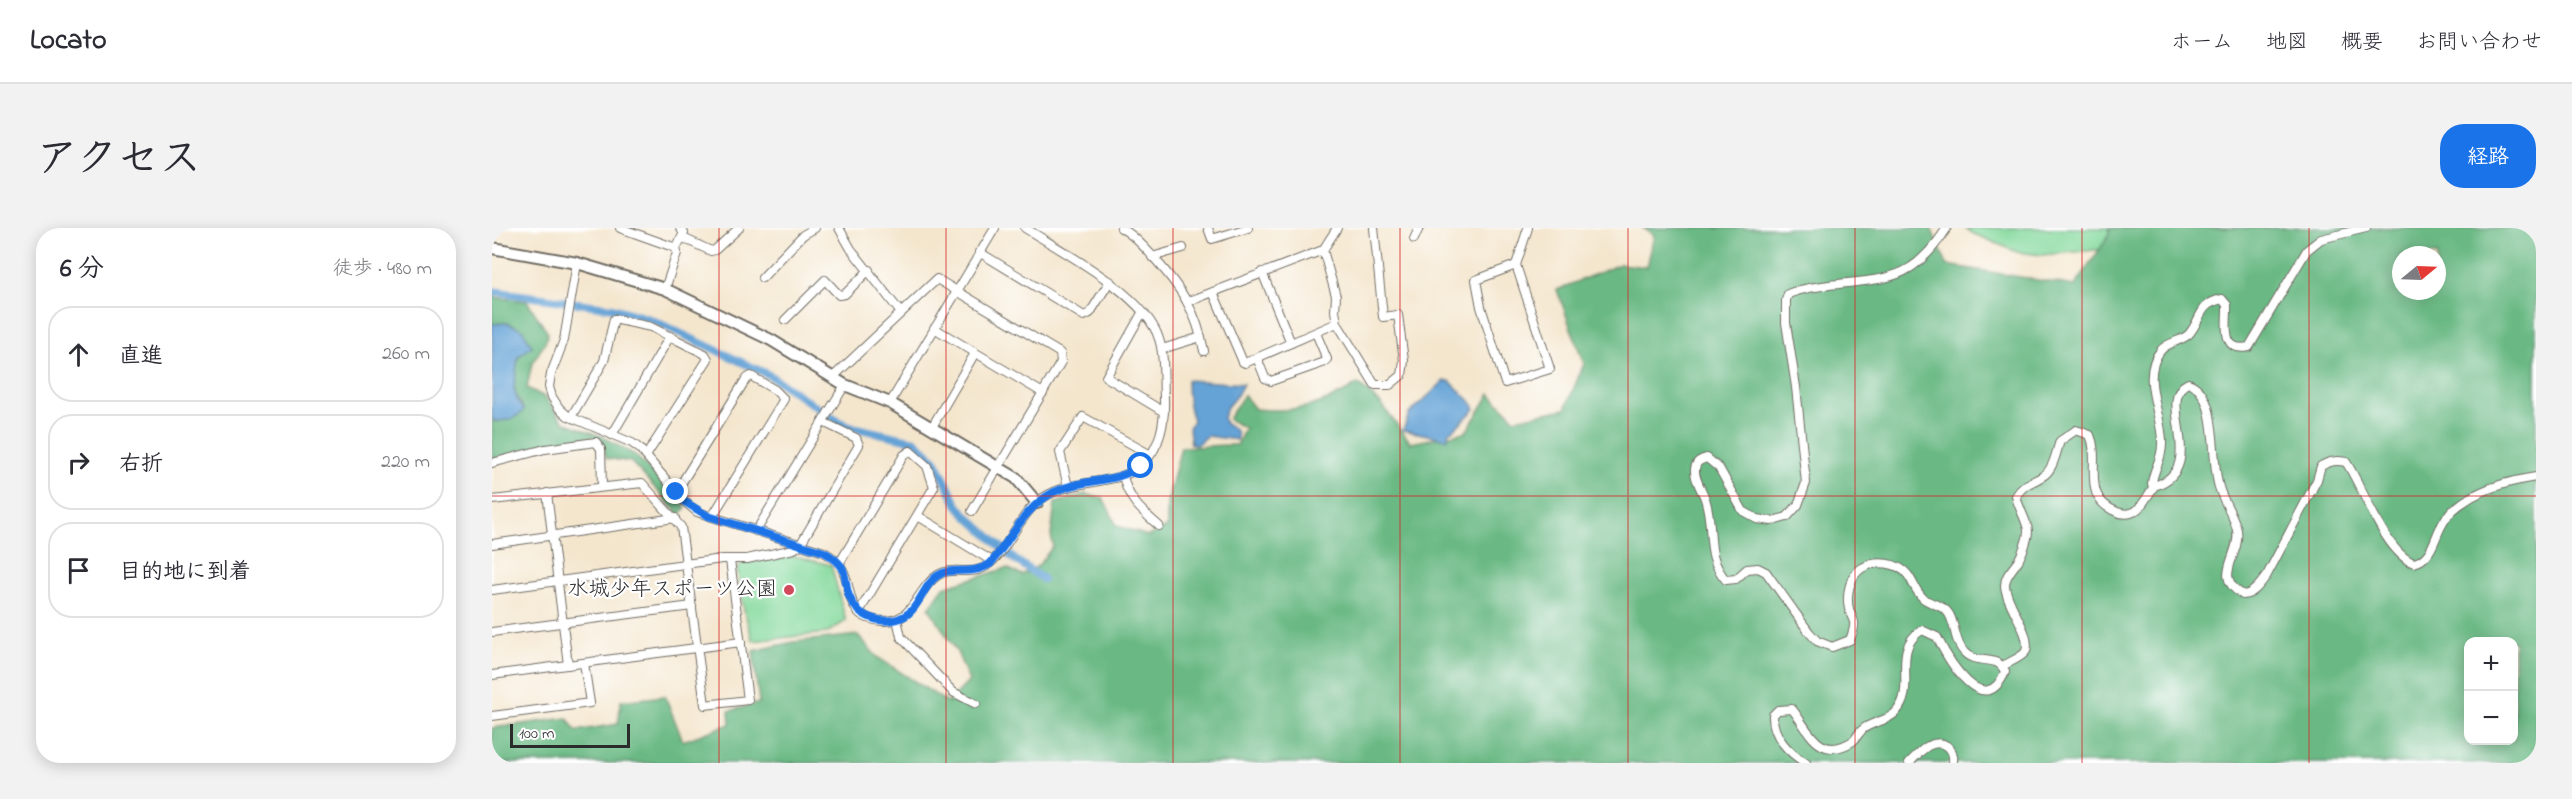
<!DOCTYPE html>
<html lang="ja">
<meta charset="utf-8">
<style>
body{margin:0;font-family:"Indie Flower","Klee One",sans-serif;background:#f2f2f3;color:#2b2b33}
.controls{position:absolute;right:18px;bottom:18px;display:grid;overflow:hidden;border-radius:12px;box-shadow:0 3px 15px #0003}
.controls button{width:54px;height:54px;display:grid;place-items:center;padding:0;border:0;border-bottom:2px solid #e1e1e2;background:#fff;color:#2b2b33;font:30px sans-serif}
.compass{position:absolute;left:1900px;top:18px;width:54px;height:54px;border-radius:50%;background:#fff;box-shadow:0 3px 15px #0003;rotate:71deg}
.scale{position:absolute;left:18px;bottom:15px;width:120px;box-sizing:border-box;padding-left:6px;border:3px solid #2b2b2b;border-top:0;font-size:16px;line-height:21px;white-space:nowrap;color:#2b2b2b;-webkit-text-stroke:4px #fff;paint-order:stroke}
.stop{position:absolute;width:18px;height:18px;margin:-14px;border:4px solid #1a73e8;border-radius:50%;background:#fff}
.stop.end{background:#1a73e8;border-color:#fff;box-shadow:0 2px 6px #0008}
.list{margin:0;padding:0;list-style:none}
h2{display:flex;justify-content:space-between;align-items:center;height:78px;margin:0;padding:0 24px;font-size:26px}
h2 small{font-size:20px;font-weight:400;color:#7c7c81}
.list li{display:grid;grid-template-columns:39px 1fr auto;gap:18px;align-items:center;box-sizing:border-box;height:96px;margin:0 12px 12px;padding:0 12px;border:2px solid #e1e1e2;border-radius:24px}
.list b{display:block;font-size:22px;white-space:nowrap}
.list em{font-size:20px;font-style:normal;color:#7c7c81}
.icon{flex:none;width:33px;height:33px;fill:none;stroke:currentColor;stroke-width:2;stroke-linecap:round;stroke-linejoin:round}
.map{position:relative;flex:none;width:2044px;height:535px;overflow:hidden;border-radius:24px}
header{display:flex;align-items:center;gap:36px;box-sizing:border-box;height:84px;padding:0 30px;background:#fff;border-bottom:2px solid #e1e1e2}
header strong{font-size:28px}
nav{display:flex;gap:33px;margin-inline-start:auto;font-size:21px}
.intro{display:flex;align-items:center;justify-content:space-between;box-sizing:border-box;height:144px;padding:0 36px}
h1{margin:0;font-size:42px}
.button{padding:15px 27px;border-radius:24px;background:#1a73e8;color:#fff;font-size:21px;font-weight:700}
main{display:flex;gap:36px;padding:0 36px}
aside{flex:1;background:#fff;border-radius:24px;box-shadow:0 3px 15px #0003}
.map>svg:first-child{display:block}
.green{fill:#84d99c;stroke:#588264;stroke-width:1.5}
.forest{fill:#6bb984;stroke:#4b7258;stroke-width:1.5;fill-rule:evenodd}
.water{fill:#65a3d6;stroke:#486780;stroke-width:1.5}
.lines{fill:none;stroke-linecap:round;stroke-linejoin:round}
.canal{stroke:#65a3d6;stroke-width:8}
.street-casing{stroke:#716c64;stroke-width:10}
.secondary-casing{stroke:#716c64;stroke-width:14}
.street{stroke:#fff;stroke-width:8}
.secondary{stroke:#fff;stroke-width:10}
.route{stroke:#1a73e8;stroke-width:8}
.grid{fill:none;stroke:#d62828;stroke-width:1.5;stroke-opacity:0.55}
.poi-dot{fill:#d1495b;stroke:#fff;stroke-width:2}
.labels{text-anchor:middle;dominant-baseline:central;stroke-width:4.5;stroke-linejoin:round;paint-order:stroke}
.poi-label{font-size:21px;fill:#2b2b2b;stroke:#fff;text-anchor:end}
</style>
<header>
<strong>Locato</strong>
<nav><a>ホーム</a><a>地図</a><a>概要</a><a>お問い合わせ</a></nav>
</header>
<div class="intro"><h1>アクセス</h1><a class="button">経路</a></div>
<main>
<aside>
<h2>6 分<small>徒歩 · 480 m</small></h2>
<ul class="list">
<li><svg class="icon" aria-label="ahead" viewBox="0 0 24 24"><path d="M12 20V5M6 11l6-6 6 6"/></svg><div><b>直進</b></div><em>260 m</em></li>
<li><svg class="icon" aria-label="right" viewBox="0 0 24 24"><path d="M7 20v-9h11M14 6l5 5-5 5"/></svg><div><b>右折</b></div><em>220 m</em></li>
<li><svg class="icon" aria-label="arrive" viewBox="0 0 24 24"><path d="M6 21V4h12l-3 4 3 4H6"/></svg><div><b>目的地に到着</b></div></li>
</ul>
</aside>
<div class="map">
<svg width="2044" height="535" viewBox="0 0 2044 535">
<rect width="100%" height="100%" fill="#fff"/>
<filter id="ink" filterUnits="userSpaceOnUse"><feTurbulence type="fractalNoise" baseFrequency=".0167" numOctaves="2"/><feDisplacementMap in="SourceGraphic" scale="12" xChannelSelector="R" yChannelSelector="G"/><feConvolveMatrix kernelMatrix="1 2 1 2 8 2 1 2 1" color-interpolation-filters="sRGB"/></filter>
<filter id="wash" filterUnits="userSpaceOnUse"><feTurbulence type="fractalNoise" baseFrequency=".008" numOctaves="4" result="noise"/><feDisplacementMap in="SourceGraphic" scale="24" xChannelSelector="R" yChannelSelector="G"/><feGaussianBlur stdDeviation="1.35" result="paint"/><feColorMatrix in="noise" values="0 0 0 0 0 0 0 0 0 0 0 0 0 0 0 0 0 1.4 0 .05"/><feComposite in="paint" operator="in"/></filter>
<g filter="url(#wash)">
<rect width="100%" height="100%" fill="#f4e6cd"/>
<g class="green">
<polygon points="1474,0 1799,0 1785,5 1550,27 1525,24 1480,5"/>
<polygon points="302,328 339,337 354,393 335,405 261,413 252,382 245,341 250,335"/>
</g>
<g class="forest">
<path d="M1151,0H1439L1455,37L1583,58L1616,9L1618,0H2044V535H0V500L75,490L84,503L126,496L129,473L173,468L191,513L238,496L237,483L267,475L261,423L301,414L366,407L385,429L456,475L477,453L465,424L437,380L452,359L515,340L530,347L546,338L561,318L559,307L563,275L593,266L611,270L625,298L656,308L675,299V275L689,219C709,220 726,216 745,217L753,200L736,191L752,167L763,181C804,185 832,178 866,156L888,175L919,215L974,204L998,166L1023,191L1073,181L1092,136L1065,62L1128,36L1155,39L1162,7ZM1909,27H1945V63H1909ZM1976,413H2022V512H1976Z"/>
<path d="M0,69L35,73L56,105L53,115L40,135L35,160L53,169L72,194L109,208L143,227L194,279L188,287L139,234L114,230L111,217L100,209L73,211L0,231V192L6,194L30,176C17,165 24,144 26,129L40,118L15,95L0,96Z"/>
</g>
<g class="water">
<path d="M15,95L30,101L40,118L26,129L22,160L25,172L32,182C26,190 10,195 0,192V96Z"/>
<path d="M695,152L751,156L745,167L735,179L731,190L733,196C742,200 746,201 745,212L715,208L704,217L699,216L697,200L701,192C696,180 695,165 695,152Z"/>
<polygon points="952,153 958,153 980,175 983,181 961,202 957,203 955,211 911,202 917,186"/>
</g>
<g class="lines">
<polyline class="canal" points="0,63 121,80 158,91 277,147 347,194 364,200 423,213 443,232 465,276 474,287 522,331 551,351"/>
</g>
</g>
<g filter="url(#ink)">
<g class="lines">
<defs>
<g id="street">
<polyline points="128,0 184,20 185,25 173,61"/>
<polyline points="347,0 359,21 409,85"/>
<path d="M629,0C647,9 685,55 695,74C703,88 709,107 712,123"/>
<polyline points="716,0 720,11 756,0"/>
<path d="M1874,0L1829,11L1815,22L1757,119C1727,125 1736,94 1735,77L1730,71C1706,76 1710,91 1697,106C1690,113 1676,114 1669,122C1647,149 1671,186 1670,216C1670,234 1661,240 1660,256L1662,258C1719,240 1662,171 1696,155C1728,165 1718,231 1727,259C1731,274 1742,287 1745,302C1749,329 1719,348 1751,367C1762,366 1769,355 1775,347L1825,252L1829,238C1838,233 1844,232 1854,234C1871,259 1893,325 1922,335C1941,330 1942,309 1951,295C1954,289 1961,282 1966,278C1987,261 2018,253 2044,249"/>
<polyline points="191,10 219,23 223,22 247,0"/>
<polyline points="922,11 927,0"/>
<polyline points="184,20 192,5 188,0"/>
<polyline points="831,22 844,68 843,83 845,95 883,157 898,157 910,147 912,133 906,87 891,89 882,0"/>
<polyline points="487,24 592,88 598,85 618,53"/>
<polyline points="660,29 691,20"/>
<path d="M85,35L72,112L59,146L57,159L60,169L67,180L76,188L140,215L148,221L193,274L205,284L332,324C339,328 345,332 349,339C363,360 350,392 393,393C423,393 424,361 446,347C462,337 481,350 497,336C517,320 525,292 544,275C574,249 620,259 646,240C668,223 673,195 672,170C671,151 673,129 667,111C654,67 571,24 533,0"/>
<polyline points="1024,37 984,52 989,79 1013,155 1058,141 1024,37 1036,0"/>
<polyline points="770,44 799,115"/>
<polyline points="270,50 311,7 323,0"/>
<polyline points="721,64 751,134 753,135 845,95"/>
<polyline points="695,74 831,22 845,0"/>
<polyline points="650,85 614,149 672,184"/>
<polyline points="293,92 333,52 347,67 353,66 377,42"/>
<polyline points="442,100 551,165"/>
<polyline points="670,121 709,109"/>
<polyline points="767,129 767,135 773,150 779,153 833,134 835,131 824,105"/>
<polyline points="340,150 445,51 568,125 569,134 480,283"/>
<polyline points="398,175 503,0"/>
<polyline points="79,189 112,133 122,91 159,99 213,126 216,131 154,228"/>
<polyline points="440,199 483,125"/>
<polyline points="120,207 178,108"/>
<polyline points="0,235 53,221 104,214 109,221 110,258"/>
<path d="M631,248C636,272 650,283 667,298"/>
<polyline points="576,259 568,224 591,189 657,226"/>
<polyline points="184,264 254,151 259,148 283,162 292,171 220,289"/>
<polyline points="55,265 76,437"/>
<polyline points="0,272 150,255 189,299 213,477 256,472 238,332"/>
<polyline points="426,288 500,333"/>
<polyline points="264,303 353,157"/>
<polyline points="0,316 183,290"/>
<polyline points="347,336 412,227 418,223 435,238 442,259 367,384"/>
<polyline points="0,362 230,331 255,331 302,321 308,317 367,217 364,210 331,194"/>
<polyline points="405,391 409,409 461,464 484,476"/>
<polyline points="0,404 200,378"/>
<path d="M1511,438C1517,434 1531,429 1534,423C1540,405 1514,377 1513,357C1513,347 1521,341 1526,333C1530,326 1536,311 1536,303C1536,295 1526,279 1524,268C1532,255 1540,255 1551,248C1562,241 1564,224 1568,213L1584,202L1598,207C1610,234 1587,269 1625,284C1645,292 1653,272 1662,258"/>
<polyline points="0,447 249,414"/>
<polyline points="0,488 98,475 92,435"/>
<path d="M1314,535C1297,525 1280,508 1281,487L1286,482L1300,481C1316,500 1326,535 1361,513C1365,510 1366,505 1370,502C1378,494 1394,494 1403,485C1427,461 1397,422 1430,402L1445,409C1456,432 1492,493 1513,444C1506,425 1484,438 1472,424C1462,413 1464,398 1457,386C1451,376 1439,377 1431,370C1424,364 1421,354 1416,347C1406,334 1384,332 1370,340C1357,348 1354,368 1357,381C1358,386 1361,390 1362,394C1363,401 1360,406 1358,412L1340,419L1325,413L1317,404L1274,344L1266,340L1255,341L1244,351L1234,352C1211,326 1224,298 1212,268C1208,259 1200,246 1204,237C1206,232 1211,231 1215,230L1227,240L1251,283L1265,291L1280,293L1295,289L1306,277L1314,255L1304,159L1294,95V72L1296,66C1309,60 1323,59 1337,57C1397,50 1420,54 1455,0"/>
<path d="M1417,535C1422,530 1429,522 1436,518C1451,511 1463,519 1461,535"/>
</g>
<polyline id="secondary" points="0,20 85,35 173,61 279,112 353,157 398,175 524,250 545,275"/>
</defs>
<use href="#street" class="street-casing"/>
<use href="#secondary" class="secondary-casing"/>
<use href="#street" class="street"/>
<use href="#secondary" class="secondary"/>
</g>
</g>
<g class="lines" filter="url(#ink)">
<path class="route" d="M184,264L193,274L216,288L332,324C339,328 345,332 350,339C355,349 353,361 358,370C367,392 398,400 417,385C429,375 432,357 445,348C461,337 477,349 498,336C519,312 531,280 562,264C590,250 623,256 649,238"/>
</g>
<path class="grid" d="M227,0V535M454,0V535M681,0V535M908,0V535M1136,0V535M1363,0V535M1590,0V535M1817,0V535M0,268H2044"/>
<circle class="poi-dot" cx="297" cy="362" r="6"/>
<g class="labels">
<g class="poi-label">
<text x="285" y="362">水城少年スポーツ公園</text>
</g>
</g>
</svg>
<div class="controls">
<button>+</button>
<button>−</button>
</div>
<svg class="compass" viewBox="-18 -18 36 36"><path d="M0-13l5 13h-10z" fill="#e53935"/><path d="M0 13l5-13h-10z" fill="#7c7c81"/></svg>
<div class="scale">100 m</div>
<div class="stop" style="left:649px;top:238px"></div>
<div class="stop end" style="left:184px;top:264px"></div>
</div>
</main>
